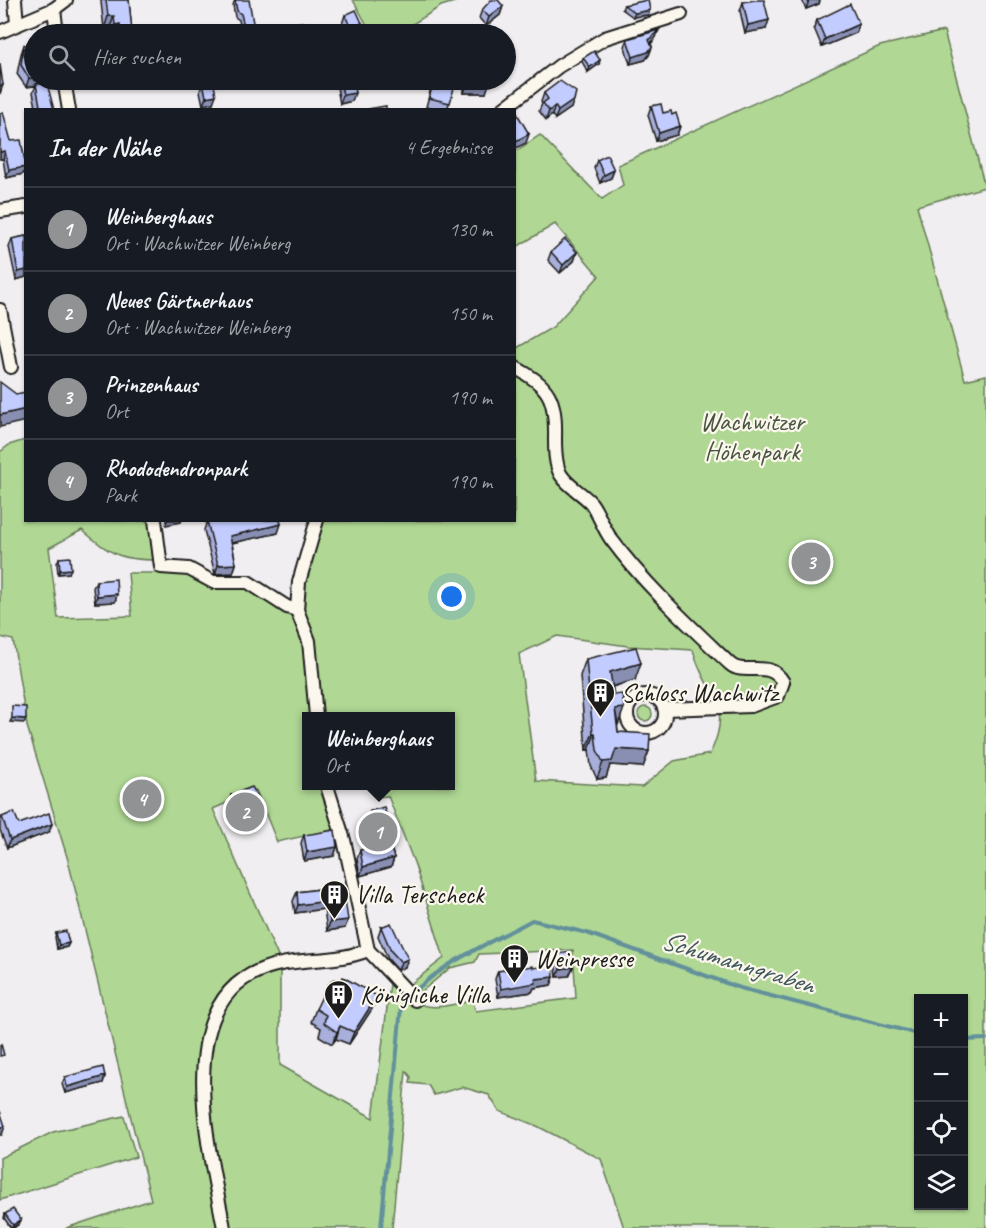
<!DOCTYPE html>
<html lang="de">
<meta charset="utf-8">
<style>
body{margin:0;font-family:Caveat,sans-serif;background:#242831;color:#f1f3f6}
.controls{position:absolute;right:18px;bottom:18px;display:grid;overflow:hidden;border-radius:0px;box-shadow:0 2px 4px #0004}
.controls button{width:54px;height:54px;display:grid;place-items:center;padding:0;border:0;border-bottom:2px solid #363941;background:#171b24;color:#f1f3f6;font:30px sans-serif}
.you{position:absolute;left:452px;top:597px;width:21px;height:21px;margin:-15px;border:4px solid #fff;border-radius:50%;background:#1a73e8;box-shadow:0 0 0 9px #1a73e833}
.badge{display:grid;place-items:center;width:39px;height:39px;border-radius:50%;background:#919294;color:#fff;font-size:20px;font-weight:700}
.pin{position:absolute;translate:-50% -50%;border:3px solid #fff;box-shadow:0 2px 6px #0006}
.popup{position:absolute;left:302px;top:712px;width:153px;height:78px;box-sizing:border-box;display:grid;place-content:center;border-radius:0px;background:#171b24;filter:drop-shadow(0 2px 4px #0005);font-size:20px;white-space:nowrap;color:#9ea1a6}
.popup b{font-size:22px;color:#f1f3f6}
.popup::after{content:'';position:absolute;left:50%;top:100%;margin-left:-12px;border:12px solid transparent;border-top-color:#171b24}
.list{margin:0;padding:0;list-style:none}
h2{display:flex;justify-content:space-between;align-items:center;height:78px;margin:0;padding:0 24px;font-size:26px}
h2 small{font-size:20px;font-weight:400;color:#9ea1a6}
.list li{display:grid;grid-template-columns:39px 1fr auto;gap:18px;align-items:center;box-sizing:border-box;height:84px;padding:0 24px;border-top:2px solid #363941}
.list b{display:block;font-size:22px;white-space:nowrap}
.list p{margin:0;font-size:20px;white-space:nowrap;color:#9ea1a6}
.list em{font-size:20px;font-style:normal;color:#9ea1a6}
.icon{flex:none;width:33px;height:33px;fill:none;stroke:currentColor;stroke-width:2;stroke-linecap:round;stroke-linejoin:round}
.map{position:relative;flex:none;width:986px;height:1228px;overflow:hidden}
.search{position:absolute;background:#171b24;box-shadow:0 2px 4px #0004;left:24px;top:24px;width:492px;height:66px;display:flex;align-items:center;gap:15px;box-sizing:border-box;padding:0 21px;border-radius:33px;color:#9ea1a6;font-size:22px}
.panel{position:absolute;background:#171b24;box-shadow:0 2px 4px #0004;left:24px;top:108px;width:492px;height:414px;border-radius:0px}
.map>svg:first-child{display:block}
.green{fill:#b0d894;stroke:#667a58;stroke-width:1.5;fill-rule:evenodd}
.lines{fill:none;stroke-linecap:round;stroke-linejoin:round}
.stream{stroke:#62909b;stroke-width:4}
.minor-casing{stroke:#1c1c1c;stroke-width:16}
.minor{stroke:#fbf7ec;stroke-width:12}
.wall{fill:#a8afda;stroke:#1c1c1c;stroke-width:1.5}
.shaded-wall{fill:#888fb2;stroke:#1c1c1c;stroke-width:1.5}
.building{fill:#c3ccfe;stroke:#1c1c1c;stroke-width:1.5}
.labels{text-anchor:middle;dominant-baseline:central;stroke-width:4.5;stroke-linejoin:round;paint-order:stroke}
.park-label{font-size:26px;fill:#485440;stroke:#fbf7ec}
.poi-label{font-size:26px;fill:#1c1c1c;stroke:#fbf7ec;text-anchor:start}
.water-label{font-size:27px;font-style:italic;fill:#3f565c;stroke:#fbf7ec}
</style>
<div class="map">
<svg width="986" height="1228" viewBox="0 0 986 1228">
<rect width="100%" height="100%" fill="#f0eef0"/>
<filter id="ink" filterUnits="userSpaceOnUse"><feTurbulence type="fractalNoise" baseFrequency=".0167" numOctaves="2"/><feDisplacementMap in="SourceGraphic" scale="12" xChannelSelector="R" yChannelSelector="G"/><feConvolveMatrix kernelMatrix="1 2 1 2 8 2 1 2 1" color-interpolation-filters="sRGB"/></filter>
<g filter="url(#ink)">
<g class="green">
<polygon points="353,0 461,0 441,6 397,34 372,34"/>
<path d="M944,31L985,187L917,206L965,380L986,375V1228H624L601,1159L537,1126L499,1111L489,1095L462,1087L434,1095L428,1085L410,1083L411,1077L406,1071L392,1228H66L151,1200L68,860L27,726L13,640L0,637V452L9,445L25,440L26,520L150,521L157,560C119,560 111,554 82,530L49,548L58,618L132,616L128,573H187L214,589L247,584L295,618L308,662L314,716H306V786H323L336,829L277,842L256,790L213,809L280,961V1065L373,1118L390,984C426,1013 427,1009 472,1001L476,1011L576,998L573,950L479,954L475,962L450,968L416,996L408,986L444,958L415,865L388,796L375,797L373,786H450V716H321L301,612L307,578L324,521L514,520L515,349L553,327L599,276L555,224L515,248V152L540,135L602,199L623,185L618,165L880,46ZM557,636L628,646L693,650C705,697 735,701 710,754L674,761L642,787L536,781L519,654ZM918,998H964V1206H918Z"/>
<circle cx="645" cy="714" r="7"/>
<polygon points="124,1116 136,1157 0,1200 0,1158 53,1132"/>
</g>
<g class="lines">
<g class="stream">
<polyline points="964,1040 986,1039"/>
<path d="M381,1228L401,1007C433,965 487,945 532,920L587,933L740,988L918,1034"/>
</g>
<defs>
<g id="minor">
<polyline points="15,0 17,24"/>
<polyline points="54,9 57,34"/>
<polyline points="0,32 54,9 66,0"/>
<polyline points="64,80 69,110"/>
<polyline points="502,110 559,66 605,38 681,14"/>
<polyline points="0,211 26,207"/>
<polyline points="0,310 11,367"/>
<path d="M514,367C550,386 556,398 555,439C555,450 555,465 561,475C569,487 582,493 591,503C599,514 603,528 611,539C645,585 689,625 730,664C744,677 769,658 783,682L778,696L751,706L665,709"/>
<polyline points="155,520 161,567 189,569 213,582 248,582 287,607 297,610"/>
<circle cx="646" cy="714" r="19"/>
<polyline points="316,716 309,641 297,610 299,582 317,520"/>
<polyline points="327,786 344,840 368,950 415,1000"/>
<path d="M224,1228C211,1157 169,1005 261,970C295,956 334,964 368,950"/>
</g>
</defs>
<use href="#minor" class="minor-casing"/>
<use href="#minor" class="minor"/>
</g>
<g class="wall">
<polygon points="101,0 129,0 132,34 110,34 110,28 104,29 101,2"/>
<polygon points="235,0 255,34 242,34 239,20 235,17 233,5"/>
<polygon points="802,0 820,0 819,4 806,9"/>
<polygon points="743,2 766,29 745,33 740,11"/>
<polygon points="624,5 648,15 633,17 622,9"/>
<polygon points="503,6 500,15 486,26 479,18 482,10"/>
<polygon points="345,15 359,31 353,34 347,34 342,24"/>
<polygon points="817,20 859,24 856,33 822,47 814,28"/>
<polygon points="292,24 304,34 291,34 290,28"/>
<polygon points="656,37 651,44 652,47 649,55 645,60 630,64 625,47 627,39"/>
<polygon points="24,45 39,80 38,84 54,110 32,110 33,108 36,107 33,92 36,86 26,87 17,74 21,54"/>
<polygon points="583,58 599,64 588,72 582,62"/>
<polygon points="340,80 352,101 340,104 337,87"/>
<polygon points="433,80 456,80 447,110 437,110 426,107"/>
<polygon points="464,80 488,80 486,93 464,93"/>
<polygon points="203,82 213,103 203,105 200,91"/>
<polygon points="544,93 571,108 555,119 552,115 546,120 539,111 542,104 541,102"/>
<polygon points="651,106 663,113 672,115 680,126 677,135 656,141 648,115"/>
<polygon points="0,113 11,141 23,174 6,178 3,159 0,159"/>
<polygon points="597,160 614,170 611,178 600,183 594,168"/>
<polygon points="26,236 26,277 16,280 9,247 12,239"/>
<polygon points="551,252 577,252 574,261 560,273 548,260"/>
<polygon points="207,521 278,533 232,543 236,564 233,573 215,574 204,530"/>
<polygon points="806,552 819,563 818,567 806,568 805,557"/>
<polygon points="59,558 69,573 58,574 57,563"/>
<polygon points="96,581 117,594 115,602 95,603 93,588"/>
<polygon points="586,659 635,680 612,687 618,732 649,751 643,767 610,765 606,778 597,779 591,766 589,750 586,750 580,676"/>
<polygon points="231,795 262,804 261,808 263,812 259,821 240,828 228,804"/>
<polygon points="370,811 390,844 394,858 391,867 360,876 357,859 360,850 375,846 367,819"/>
<polygon points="2,817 19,824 49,832 7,848 0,830 0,821"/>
<polygon points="304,835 337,847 334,856 304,861 301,843"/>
<polygon points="343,886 345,928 327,931 324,909 295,913 293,901 297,892"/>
<polygon points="381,927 405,967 398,970 388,959 378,936"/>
<polygon points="56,933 69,943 67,947 57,949 55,937"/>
<polygon points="558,954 573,967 569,976 557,977 555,962"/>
<polygon points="533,968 554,977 551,985 534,988 532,992 498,997 495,979 498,971"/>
<polygon points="316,1009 372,1009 349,1044 336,1039 332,1044 319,1036 321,1028 311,1022"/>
<polygon points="105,1076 103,1083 65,1093 62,1084 65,1077"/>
<polygon points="5,1214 21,1220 19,1224 14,1228 11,1228 4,1218"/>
</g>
<g class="shaded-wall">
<polygon points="809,0 820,0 819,4 806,9"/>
<polygon points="503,6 500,15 486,26 489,17"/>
<polygon points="650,10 648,15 633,17 635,13"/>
<polygon points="108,16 114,16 110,28 104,29"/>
<polygon points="769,20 766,29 745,33 748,25"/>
<polygon points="362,23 359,31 353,34 349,34 351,28"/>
<polygon points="120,24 116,34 112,34 115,25"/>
<polygon points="859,24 856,33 822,47 825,39"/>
<polygon points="659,30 656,37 647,48 649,40"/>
<polygon points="652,47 649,55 645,60 630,64 633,57"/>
<polygon points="600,60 599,64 588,72 590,67"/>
<polygon points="29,78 34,78 34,80 39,80 37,85 26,87"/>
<polygon points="467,84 489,84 486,93 464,93"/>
<polygon points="3,85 0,94 0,86"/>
<polygon points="355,93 352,101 340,104 343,95"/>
<polygon points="216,95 213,103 203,105 206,97"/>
<polygon points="574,100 571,108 555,119 558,111"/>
<polygon points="555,106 552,115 546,120 549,111"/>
<polygon points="680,126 677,135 656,141 659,133"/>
<polygon points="529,134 526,143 514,149 514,142"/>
<polygon points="5,151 3,159 0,159 0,152"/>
<polygon points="26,167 23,174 6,178 9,170"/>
<polygon points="614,170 611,178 600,183 604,175"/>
<polygon points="577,252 574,261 560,273 563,265"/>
<polygon points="26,270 26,277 16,280 18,272"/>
<polygon points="26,409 26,421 0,427 0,415"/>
<polygon points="167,520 182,520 181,522 166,525"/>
<polygon points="281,524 278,533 227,544 230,536"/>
<polygon points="819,563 818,567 806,568 808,564"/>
<polygon points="236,564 233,573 215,574 218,565"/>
<polygon points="71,569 69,573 58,574 60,570"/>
<polygon points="117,594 115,602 95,603 97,596"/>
<polygon points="641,663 635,680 604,689 610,672"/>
<polygon points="624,708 618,725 615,709"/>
<polygon points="12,718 26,719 24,723 10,722"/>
<polygon points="593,733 595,733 589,750 586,750"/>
<polygon points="616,749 649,751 643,767 610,765 606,778 597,779 603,762"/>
<polygon points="263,812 259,821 240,828 243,820"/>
<polygon points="52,824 49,832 7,848 10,840"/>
<polygon points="337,847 334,856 304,861 307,852"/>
<polygon points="394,858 391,867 360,876 363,867"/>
<polygon points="327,901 324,909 295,913 298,905"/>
<polygon points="348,920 345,928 327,931 330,922"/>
<polygon points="69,943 67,947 57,949 59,945"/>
<polygon points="408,959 405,967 398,970 401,962"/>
<polygon points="573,967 569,976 557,977 560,969"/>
<polygon points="554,977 551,985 534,988 532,992 498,997 501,989 535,979"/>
<polygon points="377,996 372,1009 349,1044 354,1032"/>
<polygon points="340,1026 336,1039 332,1044 337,1032"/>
<polygon points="105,1076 103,1083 65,1093 67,1087"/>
<polygon points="5,1126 2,1135 0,1135 0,1128"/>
<polygon points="21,1220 19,1224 12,1228 13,1225"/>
</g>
<g class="building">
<polygon points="106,0 129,0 132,32 121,34 120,24 115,25 114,16 108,16"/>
<polygon points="235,0 249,0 255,34 246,34 241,14 237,11"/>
<polygon points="491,0 498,0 503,6 489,17 482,10"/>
<polygon points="648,0 650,10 635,13 624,5"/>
<polygon points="755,0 764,0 769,20 748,25 743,2"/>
<polygon points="850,4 859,24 825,39 817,20"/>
<polygon points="356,10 362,23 351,28 345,15"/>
<polygon points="302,22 304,34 294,34 292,24"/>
<polygon points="659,30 649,40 652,47 648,52 633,57 627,39"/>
<polygon points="34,44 34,78 29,78 21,65 24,45"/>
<polygon points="594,51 600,60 590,67 583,58"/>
<polygon points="0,64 3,85 0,86"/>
<polygon points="213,80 216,95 206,97 203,82"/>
<polygon points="340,80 353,80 355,93 343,95"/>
<polygon points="434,80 456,80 450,103 429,98"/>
<polygon points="467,80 488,80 489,84 467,84"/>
<polygon points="560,81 576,92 574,100 558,111 555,106 549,111 543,103 548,99 544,93"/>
<polygon points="47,83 54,110 33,110 33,108 40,106 36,84"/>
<polygon points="661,104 663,113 671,111 672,115 676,113 680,126 659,133 651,106"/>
<polygon points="386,106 386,110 369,110 369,109"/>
<polygon points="515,110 529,134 514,142 514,111"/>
<polygon points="3,112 11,141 21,140 26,167 9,170 5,151 0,152 0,113"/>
<polygon points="607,155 614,170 604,175 597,160"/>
<polygon points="26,236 26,270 18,272 12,239"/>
<polygon points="565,239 577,252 563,265 551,252"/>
<polygon points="0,382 16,394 26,392 26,409 0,415"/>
<polygon points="211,520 280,520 281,524 230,536 236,564 218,565 207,521"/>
<polygon points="818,551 819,563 808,564 806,552"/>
<polygon points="70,557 71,569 60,570 59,558"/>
<polygon points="116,579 117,594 97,596 96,581"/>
<polygon points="636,647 641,663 610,672 614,695 622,694 624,708 615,709 618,732 650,734 649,751 616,749 612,761 603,762 597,750 595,733 593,733 586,659"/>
<polygon points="12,706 26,707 26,719 12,718"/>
<polygon points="252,787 262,804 260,805 263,812 243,820 231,795"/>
<polygon points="384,807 393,837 389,842 394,858 363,867 360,850 380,845 370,811"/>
<polygon points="14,812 19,824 49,813 52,824 10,840 2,817"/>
<polygon points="335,830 337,847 307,852 304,835"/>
<polygon points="343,886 348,920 330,922 327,901 298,905 297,892"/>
<polygon points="391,923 408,959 401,962 391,951 381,927"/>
<polygon points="66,931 69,943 59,945 56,933"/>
<polygon points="570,952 573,967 560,969 558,954"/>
<polygon points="553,965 554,977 535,979 536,983 501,989 498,971 533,966 533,968"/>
<polygon points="343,977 377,996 354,1032 340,1026 337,1032 324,1023 326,1015 316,1009 327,986 334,979 340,983"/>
<polygon points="1,1044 4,1055 0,1056 0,1045"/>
<polygon points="103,1067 105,1076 67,1087 65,1077"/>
<polygon points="0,1111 5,1126 0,1128"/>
<polygon points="13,1209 21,1220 13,1225 5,1214"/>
</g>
</g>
<defs>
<symbol id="building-pin" viewBox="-11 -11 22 30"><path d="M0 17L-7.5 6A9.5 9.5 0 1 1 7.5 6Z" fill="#1c1c1c" stroke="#fbf7ec"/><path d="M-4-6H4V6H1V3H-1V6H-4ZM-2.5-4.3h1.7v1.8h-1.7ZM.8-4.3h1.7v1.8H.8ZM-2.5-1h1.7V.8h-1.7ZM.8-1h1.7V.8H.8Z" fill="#fff"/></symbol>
</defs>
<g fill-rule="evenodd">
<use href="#building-pin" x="584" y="676" width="33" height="45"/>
<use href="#building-pin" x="318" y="878" width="33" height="45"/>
<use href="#building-pin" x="498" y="942" width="33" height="45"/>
<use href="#building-pin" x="322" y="978" width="33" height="45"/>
</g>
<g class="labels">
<g class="park-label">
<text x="752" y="421">Wachwitzer<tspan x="752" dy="30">Höhenpark</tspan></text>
</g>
<g class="poi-label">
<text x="621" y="692">Schloss Wachwitz</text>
<text x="355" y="894">Villa Terscheck</text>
<text x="535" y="958">Weinpresse</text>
<text x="360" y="994">Königliche Villa</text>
</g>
<g class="water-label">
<text transform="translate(738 962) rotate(17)">Schumanngraben</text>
</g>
</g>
</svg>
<div class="controls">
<button>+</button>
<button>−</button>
<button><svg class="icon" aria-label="locate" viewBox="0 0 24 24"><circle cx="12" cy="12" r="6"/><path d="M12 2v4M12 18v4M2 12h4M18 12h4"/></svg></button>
<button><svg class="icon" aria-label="layers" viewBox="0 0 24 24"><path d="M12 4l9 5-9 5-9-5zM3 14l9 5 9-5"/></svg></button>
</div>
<div class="you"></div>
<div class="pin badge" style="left:378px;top:832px">1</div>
<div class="popup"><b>Weinberghaus</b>Ort</div>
<div class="pin badge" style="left:245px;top:812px">2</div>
<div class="pin badge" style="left:811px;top:562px">3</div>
<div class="pin badge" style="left:142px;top:799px">4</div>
<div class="search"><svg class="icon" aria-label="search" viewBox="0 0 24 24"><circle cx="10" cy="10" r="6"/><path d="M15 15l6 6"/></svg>Hier suchen</div>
<section class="panel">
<h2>In der Nähe<small>4 Ergebnisse</small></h2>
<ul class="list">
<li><span class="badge">1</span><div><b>Weinberghaus</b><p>Ort · Wachwitzer Weinberg</p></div><em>130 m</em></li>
<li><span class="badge">2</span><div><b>Neues Gärtnerhaus</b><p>Ort · Wachwitzer Weinberg</p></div><em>150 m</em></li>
<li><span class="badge">3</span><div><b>Prinzenhaus</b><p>Ort</p></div><em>190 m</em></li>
<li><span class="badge">4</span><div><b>Rhododendronpark</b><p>Park</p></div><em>190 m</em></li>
</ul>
</section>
</div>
